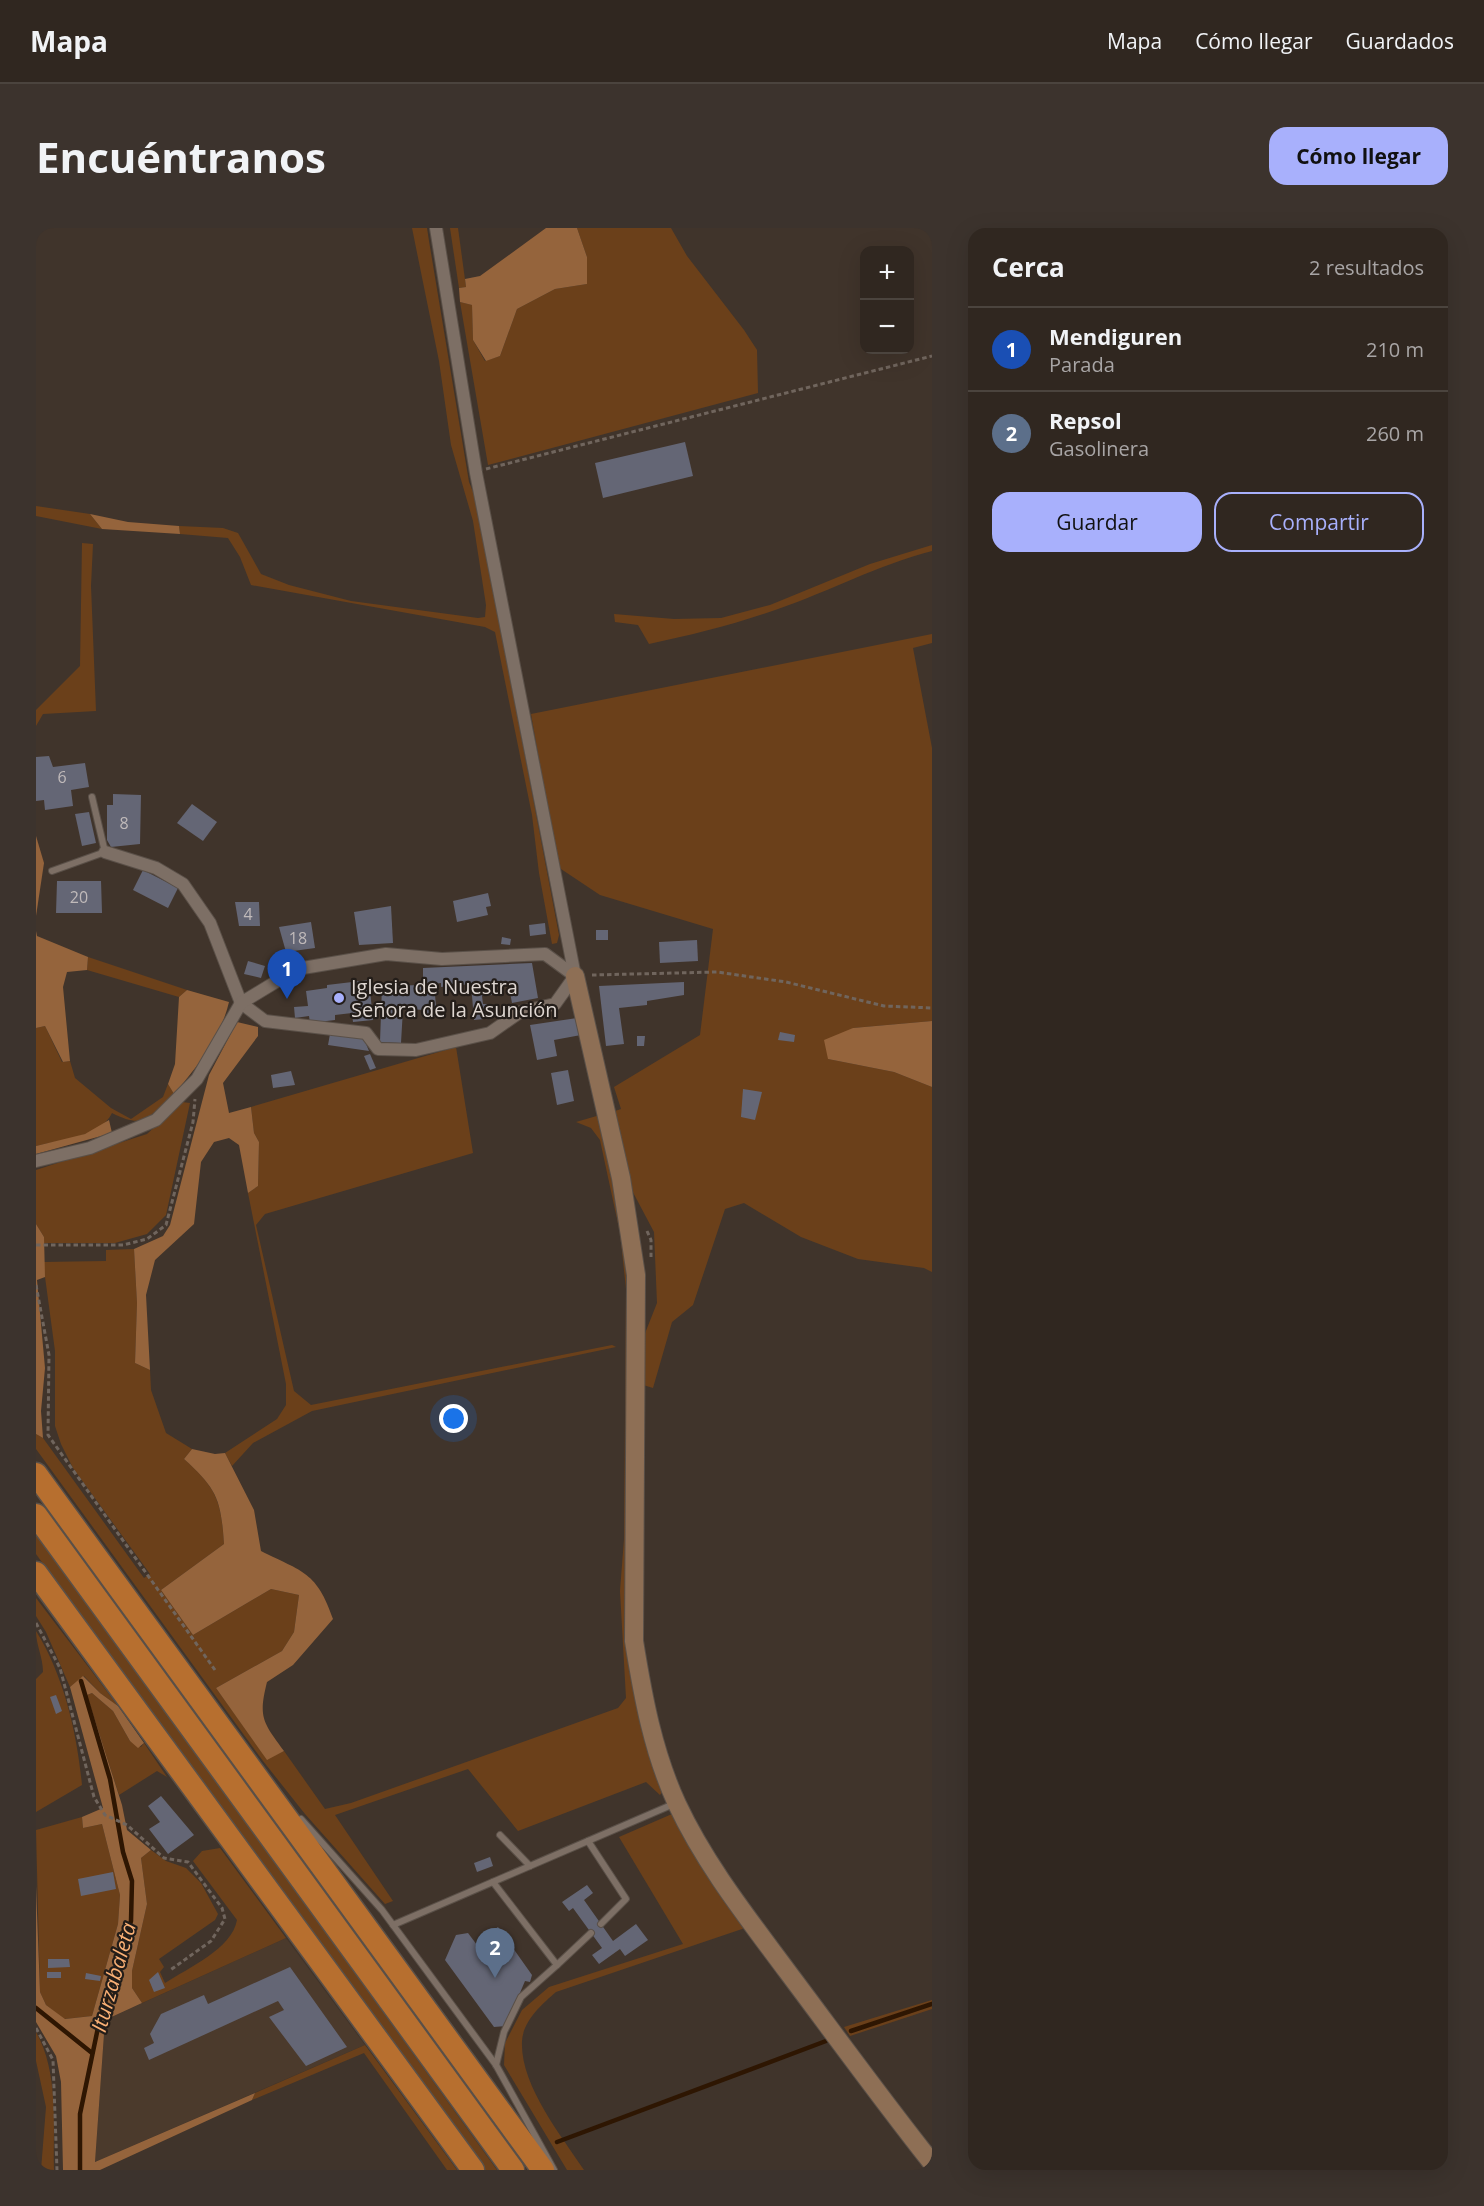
<!DOCTYPE html>
<html lang="es">
<meta charset="utf-8">
<style>
body{margin:0;font-family:"Open Sans",sans-serif;background:#3c332d;color:#f1f3f6}
.controls{position:absolute;right:18px;top:18px;display:grid;overflow:hidden;border-radius:12px;box-shadow:0 6px 24px #0002}
.controls button{width:54px;height:54px;display:grid;place-items:center;padding:0;border:0;border-bottom:2px solid #4b443e;background:#302720;color:#f1f3f6;font:30px sans-serif}
.you{position:absolute;left:418px;top:1191px;width:21px;height:21px;margin:-15px;border:4px solid #fff;border-radius:50%;background:#1a73e8;box-shadow:0 0 0 9px #1a73e833}
.badge{display:grid;place-items:center;width:39px;height:39px;border-radius:50%;background:#a8b0fc;color:#fff;font-size:20px;font-weight:700}
.pin{position:absolute;translate:-50% -50px;filter:drop-shadow(0 2px 3px #0008)}
.pin::after{content:'';position:absolute;top:32px;width:21px;height:18px;background:inherit;clip-path:polygon(0 0,100% 0,50% 100%)}
.list{margin:0;padding:0;list-style:none}
h2{display:flex;justify-content:space-between;align-items:center;height:78px;margin:0;padding:0 24px;font-size:26px}
h2 small{font-size:20px;font-weight:400;color:#a8a5a5}
.list li{display:grid;grid-template-columns:39px 1fr auto;gap:18px;align-items:center;box-sizing:border-box;height:84px;padding:0 24px;border-top:2px solid #4b443e}
.list b{display:block;font-size:22px;white-space:nowrap}
.list p{margin:0;font-size:20px;white-space:nowrap;color:#a8a5a5}
.list em{font-size:20px;font-style:normal;color:#a8a5a5}
.actions{display:flex;gap:12px;padding:18px 24px}
.actions a{flex:1;padding:14px 0;border:2px solid #a8b0fc;border-radius:18px;text-align:center;font-size:21px;color:#a8b0fc}
.actions .main{background:#a8b0fc;color:#111}
.map{position:relative;flex:none;width:896px;height:1942px;overflow:hidden;border-radius:18px}
header{display:flex;align-items:center;gap:36px;box-sizing:border-box;height:84px;padding:0 30px;background:#302720;border-bottom:2px solid #4b443e}
header strong{font-size:28px}
nav{display:flex;gap:33px;margin-inline-start:auto;font-size:21px}
.intro{display:flex;align-items:center;justify-content:space-between;box-sizing:border-box;height:144px;padding:0 36px}
h1{margin:0;font-size:42px}
.button{padding:15px 27px;border-radius:18px;background:#a8b0fc;color:#111;font-size:21px;font-weight:700}
main{display:flex;gap:36px;padding:0 36px}
aside{flex:1;background:#302720;border-radius:18px;box-shadow:0 6px 24px #0002}
.map>svg:first-child{display:block}
.built{fill:#4b3a2c}
.green{fill:#6b401a}
.forest{fill:#95643c}
.lines{fill:none;stroke-linecap:round;stroke-linejoin:round}
.stream{stroke:#2e1602;stroke-width:4.5}
.building{fill:#646675}
.lane-casing{stroke:#5a5048;stroke-width:8}
.street-casing{stroke:#5a5048;stroke-width:14}
.secondary-casing{stroke:#5a5048;stroke-width:20}
.highway-casing{stroke:#5a5048;stroke-width:25}
.path{stroke:#70655d;stroke-width:3;stroke-dasharray:4.5 3;stroke-linecap:butt}
.lane{stroke:#7d6f65;stroke-width:6}
.street{stroke:#7d6f65;stroke-width:12}
.secondary{stroke:#8e6f55;stroke-width:18}
.highway{stroke:#b76f2f;stroke-width:22}
.poi-dot{fill:#a8b0fc;stroke:#231d19;stroke-width:2}
.labels{text-anchor:middle;dominant-baseline:central;stroke-width:4.5;stroke-linejoin:round;paint-order:stroke}
.number-label{font-size:16px;fill:#c0baba}
.poi-label{font-size:20px;fill:#ded6d1;stroke:#231d19;text-anchor:start}
.water-label{font-size:21px;font-style:italic;fill:#fab075;stroke:#231d19}
</style>
<header>
<strong>Mapa</strong>
<nav><a>Mapa</a><a>Cómo llegar</a><a>Guardados</a></nav>
</header>
<div class="intro"><h1>Encuéntranos</h1><a class="button">Cómo llegar</a></div>
<main>
<div class="map">
<svg width="896" height="1942" viewBox="0 0 896 1942">
<rect width="100%" height="100%" fill="#40342b"/>
<polygon class="built" points="250,1710 329,1817 59,1934 69,1792"/>
<g class="green">
<polygon points="376,0 391,0 393,13 433,254 440,271 523,707 521,715 516,716 503,645 496,587 459,404 449,399 215,357 204,329 192,310 144,306 143,298 187,300 202,305 225,346 253,357 315,373 442,390 449,389 450,377 437,293 415,217 403,133"/>
<polygon points="414,0 422,0 430,59 423,60"/>
<polygon points="541,0 635,0 651,28 708,102 721,122 722,165 452,237 424,74 436,77 437,112 449,133 464,128 481,81 519,61 551,56 551,29"/>
<polygon points="0,278 54,286 66,301 0,288"/>
<polygon points="46,315 57,316 55,358 60,483 7,486 0,498 0,482 44,438"/>
<path d="M896,317V323C842,337 794,363 742,381C700,396 656,407 613,416L602,397L579,394L578,386L638,391L685,390L734,377L834,336Z"/>
<polygon points="896,406 896,415 877,420 896,520 896,793 817,800 792,831 858,844 896,859 896,1044 888,1040 822,1031 765,1009 708,975 689,981 657,1077 636,1094 617,1160 604,1156 606,1113 621,1075 618,1004 591,953 576,884 585,881 578,859 664,807 677,701 564,667 522,639 495,486"/>
<polygon points="52,729 151,762 143,769 51,742"/>
<path d="M9,798L26,834L34,833L39,850L75,880L95,891L127,869L132,856L138,866C111,889 110,902 76,885C65,909 23,912 0,918V800Z"/>
<polygon points="420,819 437,925 229,986 220,997 258,1163 275,1177 576,1117 580,1119 276,1183 217,1215 196,1238 189,1225 241,1191 250,1177 250,1156 212,965 222,958 223,914 218,905 215,879"/>
<polygon points="146,874 154,875 130,987 111,1006 79,1015 7,1015 8,1009 0,996 0,942 111,906"/>
<path d="M564,887L580,953L594,1060V1425L601,1481L628,1561L624,1567L610,1554L482,1603L432,1541L299,1587L357,1673L349,1676L269,1586L227,1533L0,1221V1206L7,1210L108,1350L114,1346L37,1240L25,1216L19,1198V1123L7,1034L70,1033V1022L98,1021L101,1075L99,1135L114,1142L115,1162L130,1205L156,1221L148,1231C181,1261 185,1272 188,1316L125,1362L157,1407L235,1361L263,1367L258,1404L246,1423L180,1460L231,1531L248,1523L289,1581L315,1575L582,1480L590,1470L584,1363L588,1311L590,1061L584,1005L564,912L555,900L540,894Z"/>
<polygon points="0,1304 461,1942 448,1942 0,1326"/>
<polygon points="0,1370 82,1478 64,1465 48,1448 34,1459 10,1404 0,1388"/>
<path d="M0,1403C28,1448 41,1505 46,1557L0,1584V1451L7,1444C7,1429 0,1417 0,1403Z"/>
<polygon points="56,1465 77,1483 94,1513 105,1519 108,1515 131,1549 121,1543 83,1567 51,1467"/>
<path d="M636,1586L709,1700L520,1764C506,1776 487,1793 486,1813C484,1857 525,1907 548,1942H531L468,1837L469,1815L486,1782L513,1759L647,1716L583,1609Z"/>
<polygon points="46,1589 47,1600 66,1596 84,1667 82,1696 56,1788 28,1791 10,1777 4,1764 0,1602"/>
<path d="M184,1620L250,1710L106,1775L96,1760V1743L111,1676L105,1630L115,1622L130,1633L150,1640L165,1655L182,1686L179,1692L123,1731L128,1739L124,1744L129,1755C152,1740 196,1721 201,1692L157,1633L166,1623Z"/>
<polygon points="896,1772 896,1781 814,1808 808,1799"/>
<path d="M0,1804C23,1845 17,1897 18,1942H5L10,1879L0,1833Z"/>
<polygon points="329,1817 421,1942 411,1942 328,1825 216,1872 219,1865"/>
</g>
<g class="forest">
<polygon points="510,0 541,0 551,29 551,56 519,61 481,81 464,128 450,133 437,112 436,77 424,74 423,60 430,59 429,51 444,48"/>
<polygon points="54,286 92,294 143,298 144,306 66,301"/>
<polygon points="0,608 8,635 0,688"/>
<polygon points="0,703 1,708 52,729 51,742 31,744 27,759 34,833 27,834 9,798 0,800"/>
<path d="M151,762L193,774C185,809 161,839 138,866L132,856L139,836L143,769Z"/>
<polygon points="896,793 896,859 858,844 792,831 788,812 817,800"/>
<polygon points="201,794 222,799 222,808 187,855 193,885 215,879 218,905 223,914 222,958 212,965 203,917 193,910 178,914 165,934 158,996 119,1032 110,1067 114,1142 99,1135 101,1075 98,1021 127,1008 134,997 173,847"/>
<polygon points="73,892 76,905 0,926 0,918 49,906"/>
<polygon points="0,996 8,1009 9,1049 1,1052 9,1140 5,1183 7,1210 0,1206"/>
<path d="M156,1221L179,1226L189,1225L218,1282L225,1323C267,1344 281,1344 297,1391L257,1437L231,1454C222,1490 227,1494 248,1523L231,1532L180,1460L246,1423L258,1404L263,1367L235,1361L157,1407L125,1362L188,1316C185,1271 181,1261 148,1231Z"/>
<polygon points="47,1448 64,1465 82,1478 108,1515 102,1520 94,1513 77,1483 56,1465 51,1467 86,1577 91,1602 115,1622 105,1630 111,1676 96,1743 96,1760 106,1775 69,1792 59,1934 219,1865 216,1872 64,1942 27,1942 25,1854 20,1828 0,1794 0,1658 4,1764 10,1777 29,1791 56,1788 82,1696 84,1667 66,1596 47,1600 46,1589 67,1580 34,1459"/>
</g>
<g class="lines">
<g class="stream">
<polyline points="0,1780 56,1825"/>
<polyline points="815,1803 896,1776"/>
<polyline points="521,1914 790,1813"/>
<polyline points="44,1942 44,1886 64,1790 95,1693 96,1653 87,1624 74,1551 45,1453"/>
</g>
</g>
<g class="building">
<polygon points="649,214 657,248 567,270 559,235"/>
<polygon points="13,528 17,539 49,535 53,559 35,562 37,578 9,582 8,572 0,573 0,529"/>
<polygon points="77,566 105,567 104,616 75,619 71,612 71,577 77,577"/>
<polygon points="156,576 181,594 167,613 141,595"/>
<polygon points="53,584 60,615 46,618 39,586"/>
<polygon points="107,642 142,660 132,680 97,662"/>
<polygon points="21,653 65,653 66,685 20,685"/>
<polygon points="452,665 455,678 450,679 452,687 421,694 417,673"/>
<polygon points="199,674 223,674 224,698 203,698"/>
<polygon points="355,678 357,715 323,717 318,684"/>
<polygon points="275,694 279,720 250,724 243,699"/>
<polygon points="509,695 510,706 494,708 493,697"/>
<rect x="560" y="702" width="12" height="10"/>
<polygon points="466,709 475,711 474,717 465,716"/>
<polygon points="661,712 662,733 624,735 623,714"/>
<polygon points="212,733 229,738 225,750 208,746"/>
<polygon points="496,735 502,770 476,775 472,754 455,755 456,767 446,768 447,776 451,776 452,784 447,785 448,791 438,792 435,756 405,759 405,755 398,756 401,789 391,789 390,782 367,781 365,815 344,814 346,758 387,757 387,740"/>
<polygon points="333,752 337,792 317,794 316,785 299,787 299,792 274,795 273,788 259,790 258,779 272,778 270,763 291,760 291,757"/>
<polygon points="648,754 648,767 611,773 611,777 583,780 588,816 570,818 563,758"/>
<polygon points="541,790 545,807 518,812 521,828 501,832 494,797"/>
<polygon points="744,804 759,807 758,814 742,812"/>
<polygon points="294,806 328,811 333,823 292,817"/>
<polygon points="601,808 609,808 608,818 601,818"/>
<polygon points="334,826 340,840 334,842 328,828"/>
<polygon points="532,842 538,873 521,877 515,845"/>
<polygon points="255,843 259,857 237,860 235,847"/>
<polygon points="707,861 726,864 719,892 705,889"/>
<polygon points="20,1467 26,1483 20,1486 14,1469"/>
<polygon points="125,1568 158,1607 132,1626 113,1601 124,1594 112,1578"/>
<polygon points="454,1629 457,1638 441,1644 438,1635"/>
<polygon points="77,1644 80,1661 45,1668 42,1651"/>
<polygon points="551,1657 557,1665 548,1672 577,1713 600,1696 612,1712 589,1728 584,1721 563,1736 556,1727 566,1720 537,1680 533,1683 526,1674"/>
<polygon points="462,1699 496,1747 494,1754 489,1753 470,1798 458,1799 409,1732 420,1707 432,1705 444,1721 447,1721 450,1714 456,1713 451,1706"/>
<polygon points="12,1731 33,1731 34,1739 12,1740"/>
<polygon points="254,1739 311,1819 270,1838 233,1789 248,1782 242,1773 113,1832 108,1820 118,1815 114,1806 125,1786 168,1767 172,1776"/>
<rect x="11" y="1744" width="14" height="6"/>
<polygon points="122,1744 129,1760 118,1764 113,1752"/>
<polygon points="50,1745 65,1748 64,1753 49,1751"/>
</g>
<g class="lines">
<defs>
<g id="lane">
<polyline points="16,643 69,624 56,569"/>
<polyline points="265,1591 346,1682 460,1837 518,1942"/>
<polyline points="464,1607 494,1638"/>
<polyline points="552,1613 590,1671 565,1696"/>
<polyline points="457,1654 521,1737 555,1705"/>
<polyline points="357,1697 640,1575"/>
<polyline points="460,1837 468,1804 485,1769 521,1737"/>
</g>
<g id="street">
<polyline points="69,624 120,640 147,656 174,695 205,775 229,793 330,805 342,821 380,822 454,805 484,784 519,776 539,748 440,245 400,0"/>
<polyline points="0,933 54,920 120,892 161,851 205,775 261,741 350,726 406,731 509,726 539,748"/>
</g>
<path id="secondary" d="M539,748L585,950L600,1047L598,1413C607,1469 617,1524 641,1576C669,1636 711,1689 751,1743C799,1807 846,1872 896,1935"/>
<g id="highway">
<polyline points="0,1246 507,1942"/>
<polyline points="0,1287 477,1942"/>
<polyline points="0,1345 437,1942"/>
</g>
</defs>
<use href="#lane" class="lane-casing"/>
<use href="#street" class="street-casing"/>
<use href="#secondary" class="secondary-casing"/>
<use href="#highway" class="highway-casing"/>
<g class="path">
<polyline points="450,241 896,128"/>
<polyline points="556,747 681,744 750,754 848,778 896,780"/>
<polyline points="611,1003 615,1012 615,1029"/>
<polyline points="0,1017 87,1017 111,1011 130,997 157,894 159,871"/>
<polyline points="0,1057 13,1127 12,1207 179,1442"/>
<polyline points="0,1395 24,1440 58,1569 69,1587 91,1597 128,1630 152,1634 186,1680 189,1691 175,1713 133,1743"/>
<polyline points="0,1800 17,1832 21,1942"/>
</g>
<use href="#lane" class="lane"/>
<use href="#street" class="street"/>
<use href="#secondary" class="secondary"/>
<use href="#highway" class="highway"/>
</g>
<circle class="poi-dot" cx="303" cy="770" r="6"/>
<g class="labels">
<g class="number-label">
<text x="26" y="549">6</text>
<text x="88" y="595">8</text>
<text x="43" y="669">20</text>
<text x="212" y="686">4</text>
<text x="262" y="710">18</text>
</g>
<g class="poi-label">
<text x="315" y="758">Iglesia de Nuestra<tspan x="315" dy="23">Señora de la Asunción</tspan></text>
</g>
<g class="water-label">
<text transform="translate(77 1749) rotate(-74)">Iturzabaleta</text>
</g>
</g>
</svg>
<div class="controls">
<button>+</button>
<button>−</button>
</div>
<div class="you"></div>
<div class="pin badge" style="left:251px;top:771px;background:#1a4fb4">1</div>
<div class="pin badge" style="left:459px;top:1750px;background:#5c6f8a">2</div>
</div>
<aside>
<h2>Cerca<small>2 resultados</small></h2>
<ul class="list">
<li><span class="badge" style="background:#1a4fb4">1</span><div><b>Mendiguren</b><p>Parada</p></div><em>210 m</em></li>
<li><span class="badge" style="background:#5c6f8a">2</span><div><b>Repsol</b><p>Gasolinera</p></div><em>260 m</em></li>
</ul>
<div class="actions"><a class="main">Guardar</a><a>Compartir</a></div>
</aside>
</main>
